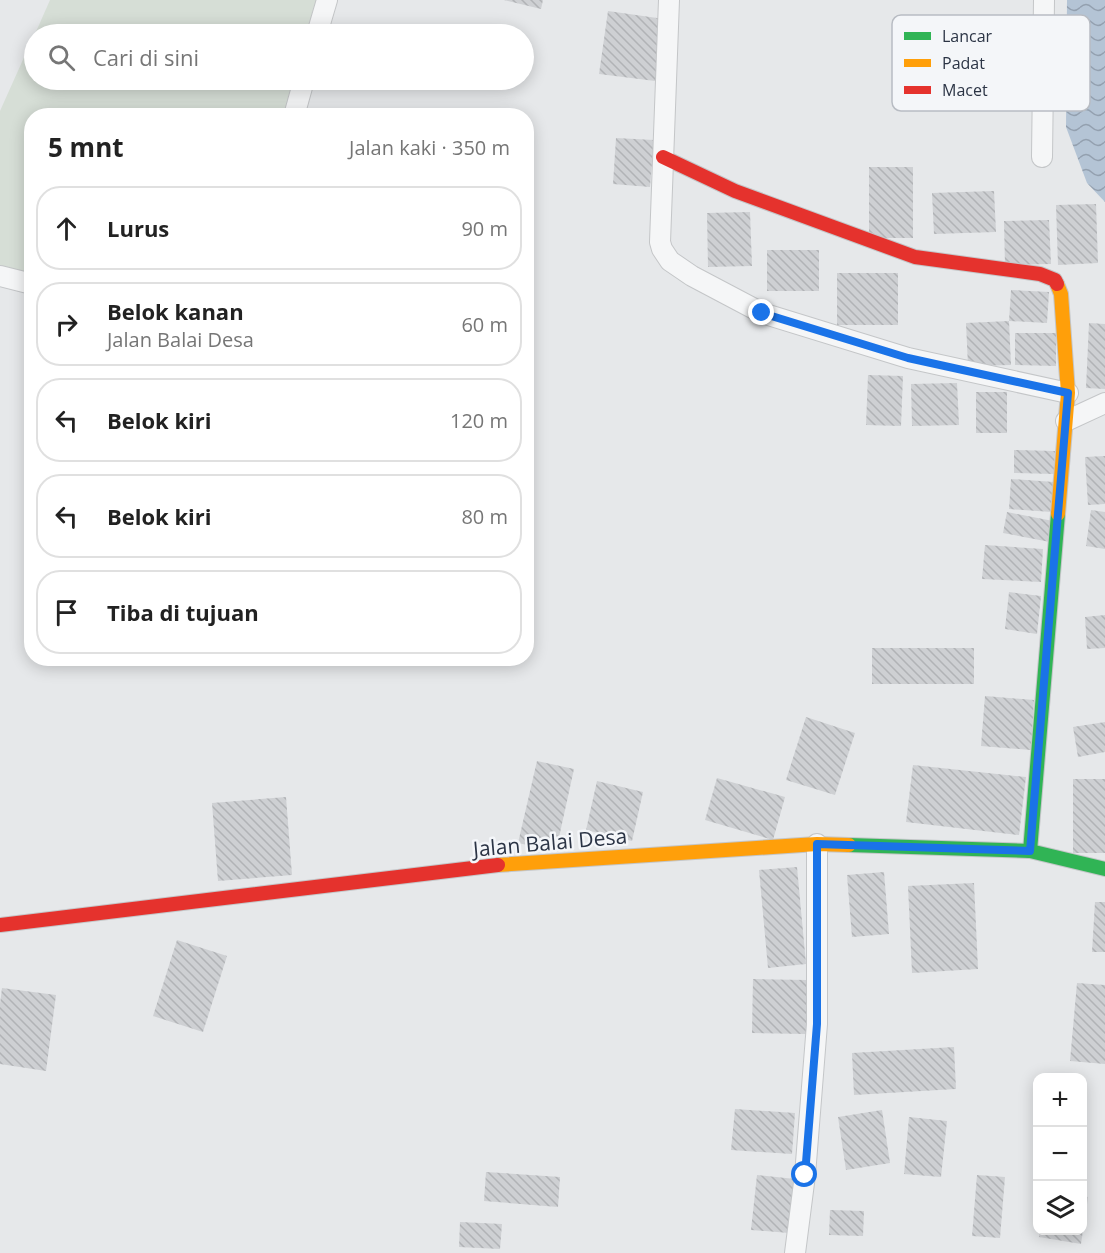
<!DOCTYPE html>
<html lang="id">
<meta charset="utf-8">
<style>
body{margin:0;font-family:"Open Sans",sans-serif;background:#f2f2f2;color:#222}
.controls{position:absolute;right:18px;bottom:18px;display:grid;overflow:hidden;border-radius:12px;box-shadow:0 3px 15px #0003}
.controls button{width:54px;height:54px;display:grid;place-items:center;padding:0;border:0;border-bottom:2px solid #e0e0e0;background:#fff;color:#222;font:30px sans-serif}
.stop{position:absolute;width:18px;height:18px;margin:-14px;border:4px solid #1a73e8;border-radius:50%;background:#fff}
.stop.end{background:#1a73e8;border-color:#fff;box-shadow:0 2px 6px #0008}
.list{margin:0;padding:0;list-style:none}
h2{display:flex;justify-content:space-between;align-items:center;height:78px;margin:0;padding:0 24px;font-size:26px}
h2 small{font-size:20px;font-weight:400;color:#767676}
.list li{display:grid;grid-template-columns:39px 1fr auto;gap:18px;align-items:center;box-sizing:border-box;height:84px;margin:0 12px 12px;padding:0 12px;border:2px solid #e0e0e0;border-radius:24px}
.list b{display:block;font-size:22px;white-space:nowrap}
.list p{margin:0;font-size:20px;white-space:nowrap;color:#767676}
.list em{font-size:20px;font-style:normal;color:#767676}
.icon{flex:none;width:33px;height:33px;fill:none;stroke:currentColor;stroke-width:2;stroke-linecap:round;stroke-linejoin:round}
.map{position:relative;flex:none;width:1105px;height:1253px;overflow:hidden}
.search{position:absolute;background:#fff;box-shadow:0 3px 15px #0003;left:24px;top:24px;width:510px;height:66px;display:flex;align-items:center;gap:15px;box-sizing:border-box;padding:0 21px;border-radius:33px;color:#767676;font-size:22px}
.panel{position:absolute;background:#fff;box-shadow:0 3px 15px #0003;left:24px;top:108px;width:510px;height:558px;border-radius:24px}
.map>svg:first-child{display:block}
.green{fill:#d6ded6}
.water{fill:url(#water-waves)}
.building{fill:url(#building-back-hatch)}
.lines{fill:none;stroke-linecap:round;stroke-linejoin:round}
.street-casing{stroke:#c4c6c8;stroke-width:22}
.fast-casing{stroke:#c4c6c8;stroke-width:16}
.slow-casing{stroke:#c4c6c8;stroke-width:16}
.jam-casing{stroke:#c4c6c8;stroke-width:16}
.street{stroke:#f5f6f7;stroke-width:20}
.fast{stroke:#30b455;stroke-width:14}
.slow{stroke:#ff9f0a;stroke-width:14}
.jam{stroke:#e5322d;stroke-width:14}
.route{stroke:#1a73e8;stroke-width:8}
.labels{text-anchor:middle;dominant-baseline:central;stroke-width:5;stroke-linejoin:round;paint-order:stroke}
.street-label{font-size:21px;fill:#2b3445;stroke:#f4f6f9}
.key{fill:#f4f6f9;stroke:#b8bcc3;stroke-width:1.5}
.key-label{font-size:16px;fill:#2b3445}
</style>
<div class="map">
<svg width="1105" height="1253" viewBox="0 0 1105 1253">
<defs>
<pattern id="water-waves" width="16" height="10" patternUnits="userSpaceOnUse" patternTransform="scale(1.5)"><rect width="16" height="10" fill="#b4c4d5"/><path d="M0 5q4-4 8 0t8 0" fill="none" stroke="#93a0af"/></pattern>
<pattern id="building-back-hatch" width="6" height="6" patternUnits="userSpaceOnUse" patternTransform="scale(1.5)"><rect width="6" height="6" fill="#ced0d3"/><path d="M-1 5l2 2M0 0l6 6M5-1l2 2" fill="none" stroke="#b1b3b6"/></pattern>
</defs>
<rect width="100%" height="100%" fill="#e6e8ea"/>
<g class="green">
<polygon points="50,0 320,0 310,34 35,34"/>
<polygon points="34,35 34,80 297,80 287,115 32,116 31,281 0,273 0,111"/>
</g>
<polygon class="water" points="1067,0 1105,0 1105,202 1087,183 1066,127"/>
<g class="building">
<polygon points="504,0 543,0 541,9"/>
<polygon points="608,11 664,19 655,81 599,74"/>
<polygon points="616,138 654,140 650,187 613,184"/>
<rect x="869" y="167" width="44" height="71"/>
<polygon points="994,191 996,232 934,234 932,193"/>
<polygon points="1096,204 1098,263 1058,265 1056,205"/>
<polygon points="750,212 752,266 708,267 707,213"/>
<polygon points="1049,220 1051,264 1005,265 1004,221"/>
<rect x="767" y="250" width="52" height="41"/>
<rect x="837" y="273" width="61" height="52"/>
<polygon points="1011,290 1049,292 1047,323 1009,321"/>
<polygon points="1009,321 1011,365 968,366 966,323"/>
<polygon points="1089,323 1105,324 1105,389 1086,388"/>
<polygon points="1015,333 1056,333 1056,366 1015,365"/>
<polygon points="868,375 903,376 901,426 866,425"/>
<polygon points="957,383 959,425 912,426 911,384"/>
<rect x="976" y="392" width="31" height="41"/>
<polygon points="1014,450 1055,451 1054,474 1014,473"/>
<polygon points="1105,456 1105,504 1088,505 1085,457"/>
<polygon points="1011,479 1054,482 1052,512 1009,509"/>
<polygon points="1091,510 1105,512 1105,549 1086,546"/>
<polygon points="1007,512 1053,521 1050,542 1003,533"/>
<polygon points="985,545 1043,549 1041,582 982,579"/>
<polygon points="1009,592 1041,596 1037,634 1005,629"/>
<polygon points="1105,615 1105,648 1087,649 1085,617"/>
<rect x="872" y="648" width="102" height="36"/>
<polygon points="985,696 1034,700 1031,750 981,746"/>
<polygon points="806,717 855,733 835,795 786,780"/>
<polygon points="1105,722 1105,752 1078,757 1073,727"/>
<polygon points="537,761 574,769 556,851 518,843"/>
<polygon points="913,765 1026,777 1019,835 906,822"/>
<polygon points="717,778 785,797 773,840 705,820"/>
<rect x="1073" y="779" width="32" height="74"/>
<polygon points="597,781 643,792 632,841 586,830"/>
<polygon points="286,797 292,875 218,881 212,803"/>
<polygon points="797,867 806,964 768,968 759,870"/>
<polygon points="884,872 889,934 852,937 847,875"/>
<polygon points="974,883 978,969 912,973 908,886"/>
<polygon points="1095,902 1105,902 1105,952 1092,952"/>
<polygon points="177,940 227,956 203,1032 153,1016"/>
<polygon points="753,979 807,980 806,1034 752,1033"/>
<polygon points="1077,983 1105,985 1105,1064 1070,1061"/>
<polygon points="2,988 56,995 46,1071 0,1064 0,1004"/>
<polygon points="954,1047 956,1089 854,1095 852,1053"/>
<polygon points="735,1109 795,1113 792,1154 731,1150"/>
<polygon points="882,1110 890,1163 846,1170 838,1117"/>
<polygon points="909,1117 947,1121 941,1177 904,1174"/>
<polygon points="486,1172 560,1177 558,1207 484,1201"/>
<polygon points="757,1175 795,1179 789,1233 751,1230"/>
<polygon points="977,1175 1005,1177 1000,1238 972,1236"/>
<polygon points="1082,1196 1088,1197 1084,1225 1082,1225"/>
<polygon points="830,1210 864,1211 863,1236 829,1235"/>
<polygon points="460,1222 502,1224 500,1249 459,1247"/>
<polygon points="1040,1230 1083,1230 1081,1244 1039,1237"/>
</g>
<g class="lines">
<defs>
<g id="street">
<polyline points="669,0 660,242 662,249 670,261 692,276 762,313 908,358 1068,393"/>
<polyline points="317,34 327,0"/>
<polyline points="294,116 304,80"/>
<polyline points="1042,157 1044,0"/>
<polyline points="0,276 32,284"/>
<polyline points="1066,421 1105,403"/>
<polyline points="795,1253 805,1175 817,1024 817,844"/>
</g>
<g id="fast">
<polyline points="849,845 1030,851 1105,869"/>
<polyline points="1030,851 1058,514"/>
</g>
<g id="slow">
<polyline points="1057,284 1061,294 1068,393 1058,514"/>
<polyline points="498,865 817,844 849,845"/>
</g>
<g id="jam">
<polyline points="663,157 735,191 915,257 1040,274 1055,280 1057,284"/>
<polyline points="0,925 498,865"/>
</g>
</defs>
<use href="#street" class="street-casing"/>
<use href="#fast" class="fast-casing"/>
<use href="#slow" class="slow-casing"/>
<use href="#jam" class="jam-casing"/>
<use href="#street" class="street"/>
<use href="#fast" class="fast"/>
<use href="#slow" class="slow"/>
<use href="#jam" class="jam"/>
</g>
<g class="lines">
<polyline class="route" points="762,313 908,358 1068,393 1030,851 817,844 817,1024 805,1175"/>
</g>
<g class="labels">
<g class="street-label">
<text transform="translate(550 842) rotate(-5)">Jalan Balai Desa</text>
</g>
</g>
<rect x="892" y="15" width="198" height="96" rx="9" class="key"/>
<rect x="904" y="32" width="27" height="8" fill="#30b455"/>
<rect x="904" y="59" width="27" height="8" fill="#ff9f0a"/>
<rect x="904" y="86" width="27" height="8" fill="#e5322d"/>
<g class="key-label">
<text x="942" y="42">Lancar</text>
<text x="942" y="69">Padat</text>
<text x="942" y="96">Macet</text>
</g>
</svg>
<div class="controls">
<button>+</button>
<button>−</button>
<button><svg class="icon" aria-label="layers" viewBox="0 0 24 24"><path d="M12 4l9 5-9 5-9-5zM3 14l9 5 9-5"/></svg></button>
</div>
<div class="stop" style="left:805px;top:1175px"></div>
<div class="stop end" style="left:762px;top:313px"></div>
<div class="search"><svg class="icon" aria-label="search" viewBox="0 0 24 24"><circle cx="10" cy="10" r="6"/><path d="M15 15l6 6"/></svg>Cari di sini</div>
<section class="panel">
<h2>5 mnt<small>Jalan kaki · 350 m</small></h2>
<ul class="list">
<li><svg class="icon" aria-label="ahead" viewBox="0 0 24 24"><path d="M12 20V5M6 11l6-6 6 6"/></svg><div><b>Lurus</b></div><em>90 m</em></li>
<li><svg class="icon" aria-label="right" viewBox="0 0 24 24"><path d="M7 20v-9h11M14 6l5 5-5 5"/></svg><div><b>Belok kanan</b><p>Jalan Balai Desa</p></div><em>60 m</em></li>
<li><svg class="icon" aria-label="left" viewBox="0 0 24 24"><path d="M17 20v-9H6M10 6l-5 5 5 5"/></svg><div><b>Belok kiri</b></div><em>120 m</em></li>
<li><svg class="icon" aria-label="left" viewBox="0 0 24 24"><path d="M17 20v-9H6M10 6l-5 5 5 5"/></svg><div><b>Belok kiri</b></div><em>80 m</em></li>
<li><svg class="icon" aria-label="arrive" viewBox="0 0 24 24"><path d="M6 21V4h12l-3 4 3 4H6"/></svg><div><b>Tiba di tujuan</b></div></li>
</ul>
</section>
</div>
